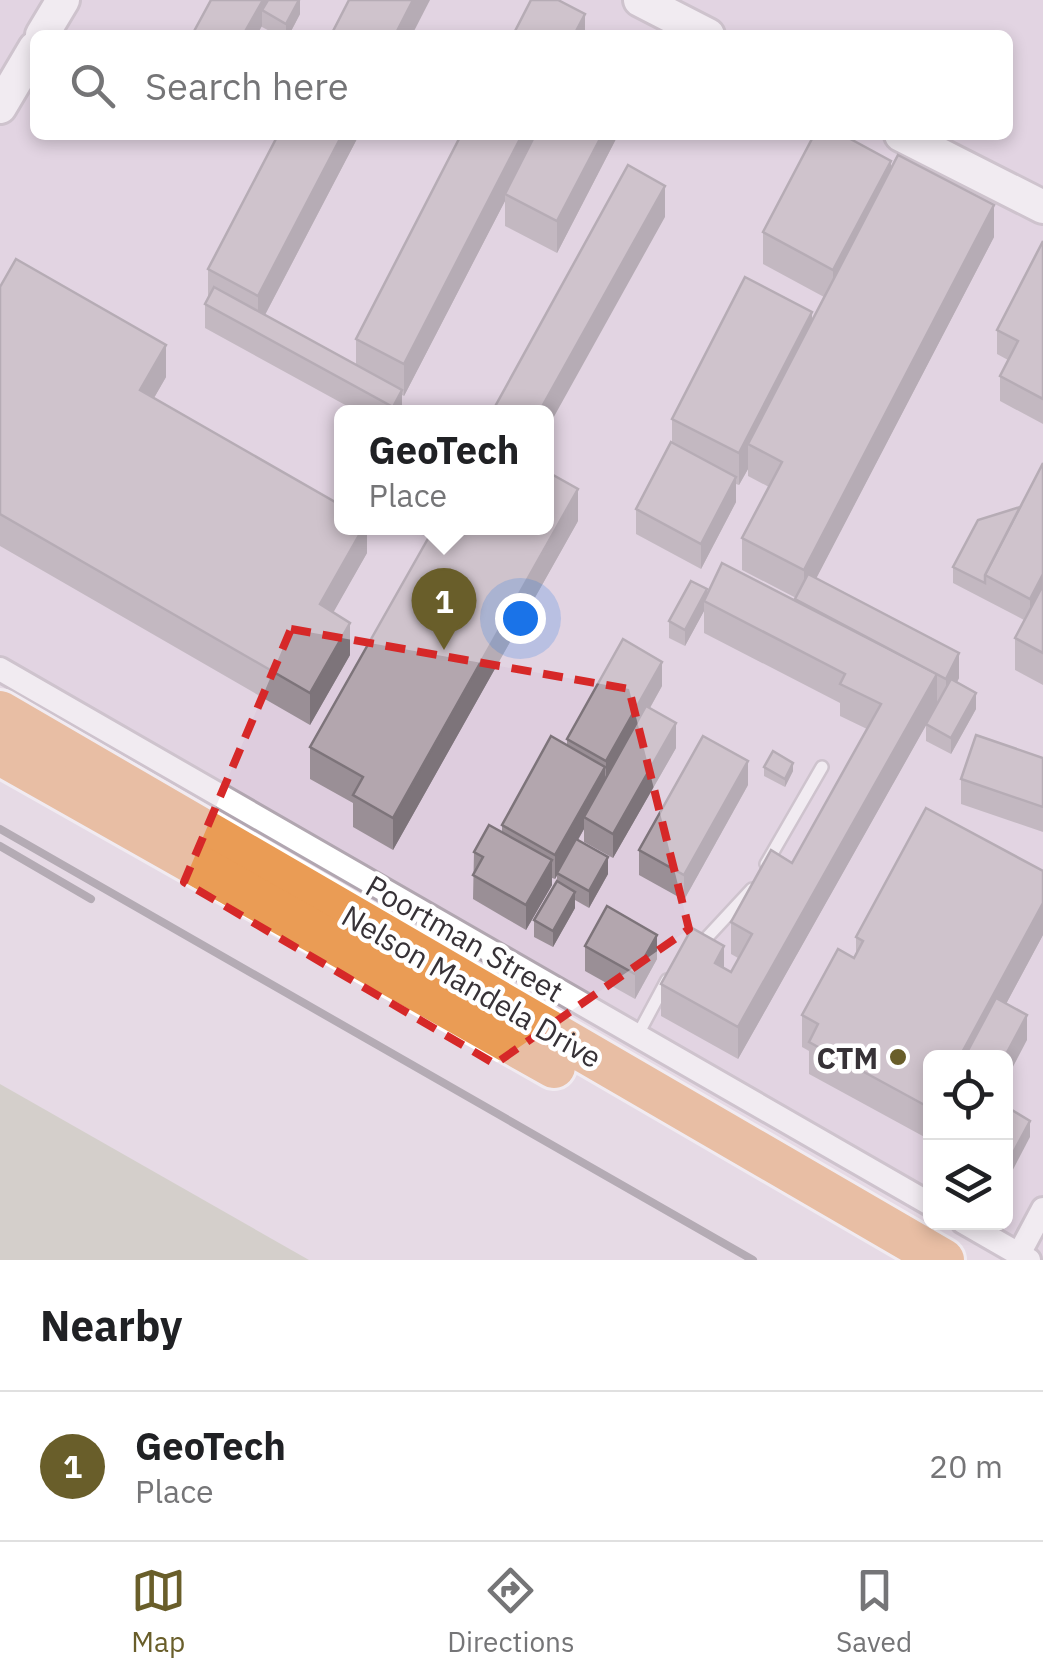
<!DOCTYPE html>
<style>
body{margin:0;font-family:"IBM Plex Sans",sans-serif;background:#f6f6f6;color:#202124}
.controls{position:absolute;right:30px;bottom:30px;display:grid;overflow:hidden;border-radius:15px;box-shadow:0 5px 15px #0003}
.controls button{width:90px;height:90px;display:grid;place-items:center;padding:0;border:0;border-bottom:2px solid #e0e0e0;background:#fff;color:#202124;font:50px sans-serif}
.you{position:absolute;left:520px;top:618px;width:35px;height:35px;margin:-25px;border:8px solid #fff;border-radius:50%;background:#1a73e8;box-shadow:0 0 0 15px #1a73e833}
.badge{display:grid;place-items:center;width:65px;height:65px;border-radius:50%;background:#695e2a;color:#fff;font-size:32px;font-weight:700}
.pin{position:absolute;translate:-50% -82px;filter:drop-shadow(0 2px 5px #0008)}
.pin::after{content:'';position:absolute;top:52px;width:35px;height:30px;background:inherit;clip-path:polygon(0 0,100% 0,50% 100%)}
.popup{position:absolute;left:334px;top:405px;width:220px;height:130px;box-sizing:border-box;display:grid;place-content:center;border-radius:15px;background:#fff;filter:drop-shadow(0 2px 8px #0005);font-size:32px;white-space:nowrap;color:#757577}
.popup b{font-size:38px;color:#202124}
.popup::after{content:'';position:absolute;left:50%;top:100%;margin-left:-20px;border:20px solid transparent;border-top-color:#fff}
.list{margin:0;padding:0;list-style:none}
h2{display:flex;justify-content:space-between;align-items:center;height:130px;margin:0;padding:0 40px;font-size:42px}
h2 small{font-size:32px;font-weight:400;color:#757577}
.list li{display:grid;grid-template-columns:65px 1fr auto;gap:30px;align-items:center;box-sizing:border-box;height:150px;padding:0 40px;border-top:2px solid #e0e0e0}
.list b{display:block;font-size:38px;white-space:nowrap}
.list p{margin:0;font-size:32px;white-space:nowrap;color:#757577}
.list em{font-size:32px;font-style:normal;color:#757577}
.icon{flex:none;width:55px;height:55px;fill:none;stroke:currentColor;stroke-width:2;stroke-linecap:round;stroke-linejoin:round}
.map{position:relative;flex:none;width:1043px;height:1260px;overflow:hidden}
.search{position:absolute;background:#fff;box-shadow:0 5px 15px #0003;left:30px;right:30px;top:30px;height:110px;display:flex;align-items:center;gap:25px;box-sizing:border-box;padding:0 35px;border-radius:15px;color:#757577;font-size:38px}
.sheet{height:280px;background:#fff}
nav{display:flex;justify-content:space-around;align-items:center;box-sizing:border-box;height:140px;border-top:2px solid #e0e0e0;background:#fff;font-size:28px;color:#757577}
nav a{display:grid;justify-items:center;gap:5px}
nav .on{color:#695e2a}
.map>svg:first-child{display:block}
.built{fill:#decdde;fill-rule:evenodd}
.green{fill:#bfc2ab}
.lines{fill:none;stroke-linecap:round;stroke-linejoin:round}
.lane-casing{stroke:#b1a6b0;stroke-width:16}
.street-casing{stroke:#b1a6b0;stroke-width:28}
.secondary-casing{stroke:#b1a6b0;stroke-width:38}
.highway-casing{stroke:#fff;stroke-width:48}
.lane{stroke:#fff;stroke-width:11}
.street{stroke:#fff;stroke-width:22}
.secondary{stroke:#fff;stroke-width:32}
.highway{stroke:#ea9c55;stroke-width:42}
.rail{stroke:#787178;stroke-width:8}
.wall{fill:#9a8f96}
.shaded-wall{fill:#7d747a}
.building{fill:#b3a6ae;stroke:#7d747a;stroke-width:2.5}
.marked{fill:none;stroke:#d62828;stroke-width:8;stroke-dasharray:20 12;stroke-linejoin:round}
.poi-dot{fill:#695e2a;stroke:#fff;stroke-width:4}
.labels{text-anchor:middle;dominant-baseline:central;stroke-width:9;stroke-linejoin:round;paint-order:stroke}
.street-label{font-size:30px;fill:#373237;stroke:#fff}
.poi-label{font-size:30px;font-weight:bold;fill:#373237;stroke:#fff;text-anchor:end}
</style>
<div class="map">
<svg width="1043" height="1260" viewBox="0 0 1043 1260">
<rect width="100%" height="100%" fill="#e6dae5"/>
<path class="built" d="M0,0H1043V1260H1024L959,1223L1006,1222V1058H930V1206L0,665ZM35,35H1008V135H35ZM342,412H546V528H342Z"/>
<polygon class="green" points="0,1084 309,1260 0,1260"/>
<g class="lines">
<defs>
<g id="lane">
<polyline points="766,864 822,767"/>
<polyline points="700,945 752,889"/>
<polyline points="636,1038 667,980"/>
</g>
<g id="street">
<polyline points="0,669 930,1204"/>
<polyline points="963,1222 1029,1260"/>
<polyline points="1019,1254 1043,1209"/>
</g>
<g id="secondary">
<polyline points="640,0 708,35"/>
<polyline points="42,35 63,0"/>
<polyline points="0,107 35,48"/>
<polyline points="901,135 1043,207"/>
</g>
<g id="highway">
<polyline points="0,712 943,1260"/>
<polyline points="0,754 554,1067"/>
</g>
</defs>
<use href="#lane" class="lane-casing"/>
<use href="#street" class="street-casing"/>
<use href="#secondary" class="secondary-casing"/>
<use href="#highway" class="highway-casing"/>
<use href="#lane" class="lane"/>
<use href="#street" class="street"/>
<use href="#secondary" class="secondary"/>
<use href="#highway" class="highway"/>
<g class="rail">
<polyline points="0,829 753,1260"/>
<polyline points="0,846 91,899"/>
</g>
</g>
<g class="wall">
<polygon points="211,0 300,0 300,14 289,35 277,35"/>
<polygon points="278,135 359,135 265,315 356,365 356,339 461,135 617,135 617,137 557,253 505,226 505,201 404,396 402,395 402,412 358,412 205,328 205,304 208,298 208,269"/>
<polygon points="891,169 994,237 816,578 959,678 957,682 976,709 951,754 926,741 926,725 738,1059 661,1016 661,984 724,968 731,972 738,958 731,954 731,922 792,863 867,729 840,716 840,703 704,633 704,611 685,646 669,638 669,621 707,595 795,601 796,598 742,570 742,538 769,487 748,476 748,469 739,485 736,484 736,502 701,569 636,534 636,509 672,443 672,419 812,320 824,297 763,264 763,232"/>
<polygon points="1043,241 1043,424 1000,401 1000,376 1008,360 997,354 997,330"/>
<polygon points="0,287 166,377 154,398 367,528 367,553 333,612 350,655 310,725 0,546"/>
<polygon points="1043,463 1043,685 1015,670 1015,638 1024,620 953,583 953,567 1020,507"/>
<polygon points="578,521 393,850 353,827 353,803 310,779 310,747"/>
<polygon points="662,686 650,708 676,748 613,858 584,842 584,829 578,840 608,874 589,908 575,900 575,908 553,947 534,937 534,920 557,881 557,875 555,879 552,878 552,885 526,930 473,899 474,852 502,832 502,825 567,745 567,739"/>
<polygon points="1043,758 1043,832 961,804 961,779"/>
<polygon points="764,767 793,771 785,787 764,776"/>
<polygon points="748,785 684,900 639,875 639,850"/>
<polygon points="1043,935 1006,1004 1027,1040 930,1058 930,1140 809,1074 809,1051 802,1047 802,1015 854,958 856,955 856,937"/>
<polygon points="585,946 657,959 635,999 585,971"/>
</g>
<g class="shaded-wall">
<polygon points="263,0 277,0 262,10 262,26 257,35 243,35"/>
<polygon points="299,0 300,0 300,14 289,35 286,35 286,24"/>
<polygon points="413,0 430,0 412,35 395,35"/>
<polygon points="585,14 585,35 574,35"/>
<polygon points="342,135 359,135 258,328 258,296"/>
<polygon points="522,135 539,135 505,194 505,201 404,396 404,364"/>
<polygon points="602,135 617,135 617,137 557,253 557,221"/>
<polygon points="891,161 891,193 833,302 833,270"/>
<polygon points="665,186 665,217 546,431 546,412 539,412"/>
<polygon points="994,205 994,237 804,602 804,570"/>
<polygon points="812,312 812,344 748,444 748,469 739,485 739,453"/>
<polygon points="166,345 166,377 140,422 140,390"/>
<polygon points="402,390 402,412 393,412 393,407"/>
<polygon points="736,477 736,502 701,569 701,544"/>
<polygon points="578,489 578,521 393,850 393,818"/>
<polygon points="363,528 367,528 367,553 320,636 320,604"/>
<polygon points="1043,574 1043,598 1030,623 1030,599"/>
<polygon points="707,589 707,602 704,601 704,611 685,646 685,630"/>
<polygon points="350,623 350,655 310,725 310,693"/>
<polygon points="959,653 959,678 946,703 946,679"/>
<polygon points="662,662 662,686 606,786 606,761"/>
<polygon points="937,674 937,706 738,1059 738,1027"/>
<polygon points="976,693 976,709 951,754 951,738"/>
<polygon points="676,723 676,748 613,858 613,834"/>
<polygon points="748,761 748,785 684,900 684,875"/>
<polygon points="793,763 793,771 785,787 785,779"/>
<polygon points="605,767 605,792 584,817 584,829 555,879 555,855"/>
<polygon points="608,857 608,874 589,908 589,891"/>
<polygon points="552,860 552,885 526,930 526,905"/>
<polygon points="575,892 575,908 553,947 553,931"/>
<polygon points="1043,903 1043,935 977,1058 959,1058"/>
<polygon points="657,935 657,959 635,999 635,974"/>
<polygon points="724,946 724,978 715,963"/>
<polygon points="1027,1015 1027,1040 1006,1080 1006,1058 1004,1058"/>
<polygon points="1030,1121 1030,1137 1006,1183 1006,1166"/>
</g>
<g class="building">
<polygon points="211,0 263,0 243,35 192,35"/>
<polygon points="268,0 299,0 286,24 262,10"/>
<polygon points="349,0 413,0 395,35 331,35"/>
<polygon points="531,0 558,0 585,14 574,35 513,35"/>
<polygon points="278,135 342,135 258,296 208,269"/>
<polygon points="461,135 522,135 404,364 356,339"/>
<polygon points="535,135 602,135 557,221 505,194"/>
<polygon points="814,135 843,135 891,161 833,270 763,232"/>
<polygon points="898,155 994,205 804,570 742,538 782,462 748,444"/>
<polygon points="628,165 665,186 539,412 492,412"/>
<polygon points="1043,241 1043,399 1000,376 1018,341 997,330"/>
<polygon points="16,259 166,345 140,390 342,506 342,528 363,528 320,604 350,623 310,693 0,514 0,287"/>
<polygon points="745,277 812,312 739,453 672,419"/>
<polygon points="214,287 402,390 393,407 205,304"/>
<polygon points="671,442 736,477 701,544 636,509"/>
<polygon points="1043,463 1043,574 1030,599 985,575"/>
<polygon points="546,471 578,489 393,818 353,795 363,777 310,747 434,528 546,528"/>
<polygon points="1020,507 985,575 985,583 953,567 978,520"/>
<polygon points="722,563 937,674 738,1027 661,984 692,928 724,946 715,963 731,972 752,934 731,922 771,850 792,863 881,704 840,684 845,674 704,601"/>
<polygon points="808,574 959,653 946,679 795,599"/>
<polygon points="691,581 707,589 685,630 669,621"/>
<polygon points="1043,585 1043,653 1015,638"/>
<polygon points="623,639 662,662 606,761 567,739"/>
<polygon points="951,679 976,693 951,738 926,724"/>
<polygon points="646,706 676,723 613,834 584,817"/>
<polygon points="976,735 1043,758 1043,807 961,779"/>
<polygon points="551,736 605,767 555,855 502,825"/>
<polygon points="703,736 748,761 684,875 639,850"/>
<polygon points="773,751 793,763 785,779 764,767"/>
<polygon points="926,808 1043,871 1043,903 959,1058 930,1058 930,1108 809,1042 818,1024 802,1015 838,949 854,958 863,941 856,937"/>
<polygon points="489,825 552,860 526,905 473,875 483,857 474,852"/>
<polygon points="576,839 608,857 589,891 557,873"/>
<polygon points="557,881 575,892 553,931 534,920"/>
<polygon points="607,906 657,935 635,974 585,946"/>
<polygon points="996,998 1027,1015 1004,1058 964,1058"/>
<polygon points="1012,1110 1030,1121 1006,1166 1006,1122"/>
</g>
<path d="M0 0H1043V1260H0ZM291,629L629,689L689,929L495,1064L184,882Z" fill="#e6dae5" fill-opacity=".55" fill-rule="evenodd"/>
<path class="marked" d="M291,629L629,689L689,929L495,1064L184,882Z"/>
<circle class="poi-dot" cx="898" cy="1057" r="10"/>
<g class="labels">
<g class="street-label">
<text transform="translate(465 938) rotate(30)">Poortman Street</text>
<text transform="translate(472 986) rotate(30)">Nelson Mandela Drive</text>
</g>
<g class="poi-label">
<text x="878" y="1057">CTM</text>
</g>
</g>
</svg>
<div class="controls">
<button><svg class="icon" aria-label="locate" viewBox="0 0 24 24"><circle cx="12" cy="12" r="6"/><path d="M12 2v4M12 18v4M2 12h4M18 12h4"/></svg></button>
<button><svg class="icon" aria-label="layers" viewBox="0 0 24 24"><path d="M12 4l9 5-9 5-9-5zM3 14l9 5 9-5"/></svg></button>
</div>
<div class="you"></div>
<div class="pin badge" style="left:444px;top:650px">1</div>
<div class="popup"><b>GeoTech</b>Place</div>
<div class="search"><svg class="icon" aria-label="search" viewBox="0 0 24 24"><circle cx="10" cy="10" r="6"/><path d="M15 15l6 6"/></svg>Search here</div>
</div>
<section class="sheet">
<h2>Nearby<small></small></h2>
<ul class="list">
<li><span class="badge">1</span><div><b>GeoTech</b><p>Place</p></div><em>20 m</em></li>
</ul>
</section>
<nav>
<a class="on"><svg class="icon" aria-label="map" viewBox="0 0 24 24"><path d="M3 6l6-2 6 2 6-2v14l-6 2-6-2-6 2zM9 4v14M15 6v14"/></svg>Map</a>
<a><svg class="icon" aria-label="directions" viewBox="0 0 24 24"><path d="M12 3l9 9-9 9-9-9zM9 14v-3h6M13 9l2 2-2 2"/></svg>Directions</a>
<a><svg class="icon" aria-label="saved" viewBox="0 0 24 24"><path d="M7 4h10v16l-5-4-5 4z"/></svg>Saved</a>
</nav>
